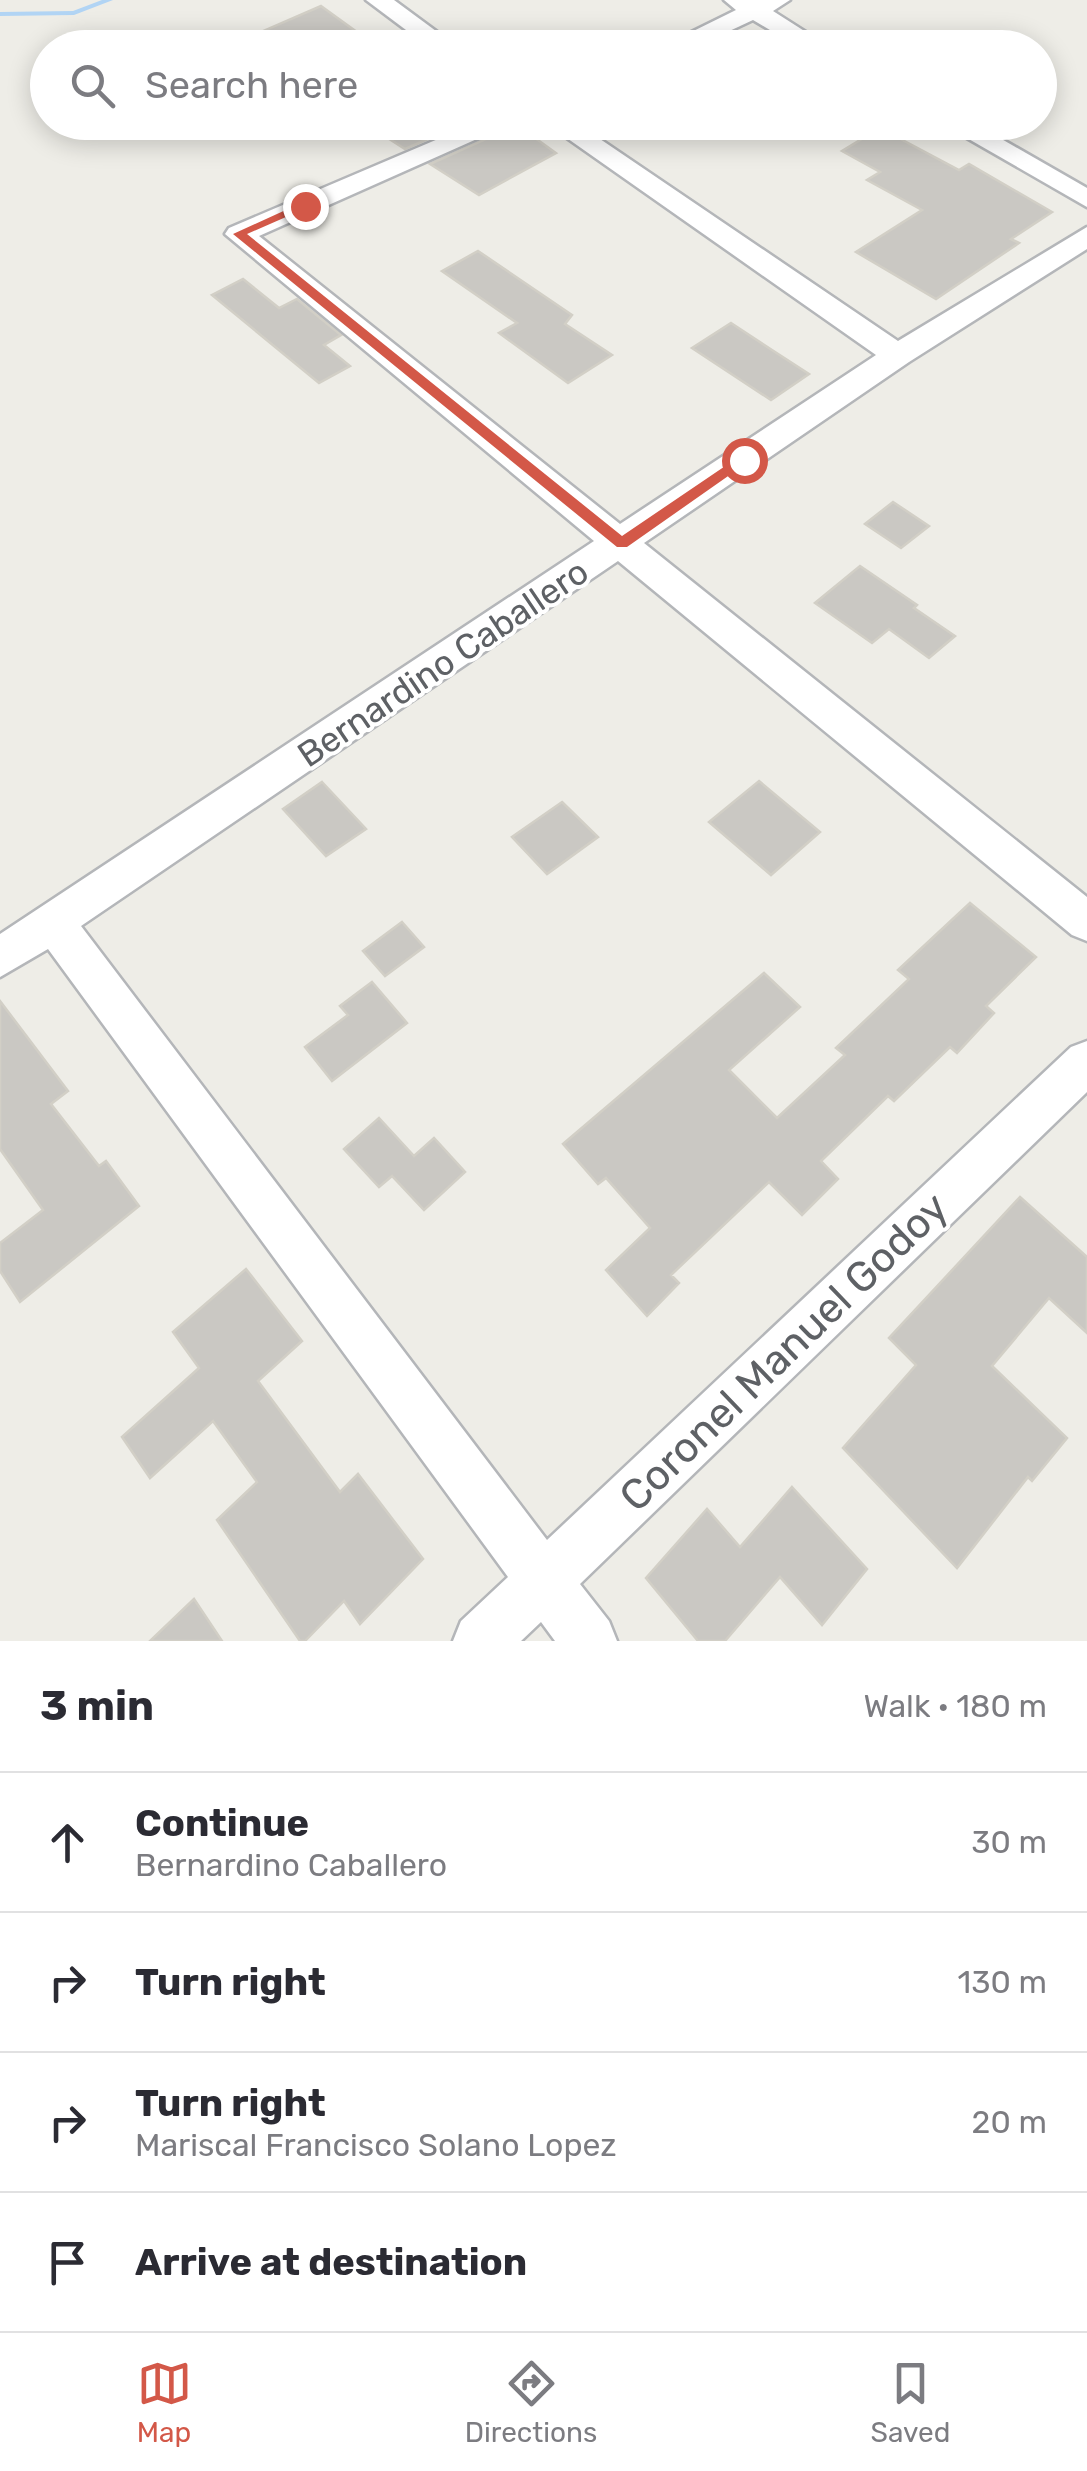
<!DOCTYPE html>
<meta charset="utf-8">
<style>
body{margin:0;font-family:Rubik,sans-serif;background:#f7f7f7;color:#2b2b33}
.stop{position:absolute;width:30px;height:30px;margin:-22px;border:8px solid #d35848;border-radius:50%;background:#fff}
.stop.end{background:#d35848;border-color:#fff;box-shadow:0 2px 10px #0008}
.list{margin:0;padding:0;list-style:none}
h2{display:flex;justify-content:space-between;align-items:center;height:130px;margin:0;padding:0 40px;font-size:42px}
h2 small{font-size:32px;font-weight:400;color:#7c7c81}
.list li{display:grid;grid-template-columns:65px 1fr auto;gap:30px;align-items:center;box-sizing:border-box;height:140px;padding:0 40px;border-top:2px solid #e1e1e2}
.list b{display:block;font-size:38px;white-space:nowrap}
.list p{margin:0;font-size:32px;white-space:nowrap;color:#7c7c81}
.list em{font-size:32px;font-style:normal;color:#7c7c81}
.icon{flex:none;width:55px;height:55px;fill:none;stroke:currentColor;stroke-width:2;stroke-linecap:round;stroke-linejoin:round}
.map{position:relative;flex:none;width:1087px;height:1641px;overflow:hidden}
.search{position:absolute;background:#fff;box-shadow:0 5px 25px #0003;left:30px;right:30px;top:30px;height:110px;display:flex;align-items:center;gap:25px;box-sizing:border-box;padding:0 35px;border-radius:55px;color:#7c7c81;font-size:38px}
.sheet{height:690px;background:#fff}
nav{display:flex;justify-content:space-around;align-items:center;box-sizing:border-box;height:140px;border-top:2px solid #e1e1e2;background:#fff;font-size:28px;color:#7c7c81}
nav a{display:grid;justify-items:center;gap:5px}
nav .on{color:#d35848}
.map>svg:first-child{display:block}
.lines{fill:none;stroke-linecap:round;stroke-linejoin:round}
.stream{fill:#b1d4f4;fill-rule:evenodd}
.building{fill:#cac8c3;stroke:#d2cfc6;stroke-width:2.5}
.minor-casing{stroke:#b4b6b9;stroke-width:5}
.minor{fill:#fff;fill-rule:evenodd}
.route{fill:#d35848}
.labels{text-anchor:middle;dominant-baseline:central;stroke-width:8;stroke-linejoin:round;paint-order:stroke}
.street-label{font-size:35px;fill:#5e6165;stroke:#fff}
.near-street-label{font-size:42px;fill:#5e6165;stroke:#fff}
</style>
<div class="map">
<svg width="1087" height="1641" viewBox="0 0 1087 1641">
<rect width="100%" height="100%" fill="#eeede7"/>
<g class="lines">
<polygon class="stream" points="102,0 113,0 74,15 0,16 0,12 73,11"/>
</g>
<g class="building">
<polygon points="321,6 379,48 224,48"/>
<polygon points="363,122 467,122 405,149"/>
<polygon points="517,125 556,153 479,195 430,164"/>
<polygon points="880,128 959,170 969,164 1052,212 1011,239 1019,243 936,299 856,252 922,210 867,180 880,172 842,151"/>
<polygon points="478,251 572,315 565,324 612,355 568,383 499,333 517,323 442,271"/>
<polygon points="243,279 279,308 297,299 341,335 324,345 350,366 319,383 212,295"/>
<polygon points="731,323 772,350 809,374 771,400 692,348"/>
<polygon points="893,502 929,526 901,548 865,524"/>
<polygon points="860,566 917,605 914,608 955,636 929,658 889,629 872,643 815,603"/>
<polygon points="759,781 820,832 771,875 709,822"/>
<polygon points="322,782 366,829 326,856 283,809"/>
<polygon points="562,802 598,837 547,874 512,837"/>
<polygon points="970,903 1036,957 986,1006 994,1013 957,1053 950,1047 894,1101 888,1096 821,1161 838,1179 802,1215 769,1182 671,1275 679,1283 647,1316 606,1270 650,1228 606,1178 598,1184 563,1144 764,973 800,1007 729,1070 777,1118 845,1055 836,1048 909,979 898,970"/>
<polygon points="402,922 424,947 385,976 363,951"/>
<polygon points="372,982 407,1023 332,1081 305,1047 348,1015 340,1006"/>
<polygon points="0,1001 68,1091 51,1104 99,1166 106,1161 139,1206 20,1302 0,1271 0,1243 43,1210 0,1149"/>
<polygon points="379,1118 414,1156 434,1138 465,1172 424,1210 392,1176 379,1187 344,1149"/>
<polygon points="1020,1197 1087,1257 1087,1333 1049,1298 992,1366 1067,1438 1032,1481 1028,1477 957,1568 843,1448 916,1365 889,1338"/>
<polygon points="246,1269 302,1341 258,1381 340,1492 358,1474 423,1559 360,1624 344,1601 305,1641 300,1641 217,1520 257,1482 213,1421 150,1478 122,1437 199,1368 173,1332"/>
<polygon points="792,1487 867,1569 822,1625 780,1577 725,1641 698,1641 646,1578 707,1509 740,1547"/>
<polygon points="194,1599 222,1641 150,1641"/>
</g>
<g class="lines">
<defs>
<g id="minor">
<polygon points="366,0 394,0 459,48 430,48"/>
<polygon points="724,0 790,0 773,11 831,48 800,48 753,20 693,48 659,48 736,10"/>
<polygon points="478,122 515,122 259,236 620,524 876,355 544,122 575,122 898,341 1087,227 1087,249 909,362 644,543 1087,897 1087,941 1072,935 618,561 81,926 547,1540 1071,1047 1087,1041 1087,1092 580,1584 609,1621 617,1641 555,1641 541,1622 521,1641 453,1641 461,1621 508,1577 48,949 0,977 0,934 594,541 225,234 229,228"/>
<polygon points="939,122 972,122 1087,188 1087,207"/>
</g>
</defs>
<use href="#minor" class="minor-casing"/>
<use href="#minor" class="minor"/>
</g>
<polygon class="route" points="301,203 311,206 247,234 622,536 740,456 751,460 627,547 617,547 233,234"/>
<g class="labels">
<g class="street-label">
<text transform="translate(443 663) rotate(-34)">Bernardino Caballero</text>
</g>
<g class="near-street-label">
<text transform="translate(784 1352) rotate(-44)">Coronel Manuel Godoy</text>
</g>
</g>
</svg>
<div class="stop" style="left:744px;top:460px"></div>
<div class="stop end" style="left:305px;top:206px"></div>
<div class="search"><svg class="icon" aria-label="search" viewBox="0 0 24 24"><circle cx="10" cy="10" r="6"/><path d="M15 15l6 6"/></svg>Search here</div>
</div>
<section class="sheet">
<h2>3 min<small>Walk · 180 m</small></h2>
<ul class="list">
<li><svg class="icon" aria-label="ahead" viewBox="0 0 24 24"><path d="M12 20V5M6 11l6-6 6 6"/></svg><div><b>Continue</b><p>Bernardino Caballero</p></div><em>30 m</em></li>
<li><svg class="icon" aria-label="right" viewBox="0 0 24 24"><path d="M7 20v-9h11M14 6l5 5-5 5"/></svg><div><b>Turn right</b></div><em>130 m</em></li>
<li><svg class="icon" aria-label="right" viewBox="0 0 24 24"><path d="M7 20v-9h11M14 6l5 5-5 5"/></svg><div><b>Turn right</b><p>Mariscal Francisco Solano Lopez</p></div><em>20 m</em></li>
<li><svg class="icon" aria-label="arrive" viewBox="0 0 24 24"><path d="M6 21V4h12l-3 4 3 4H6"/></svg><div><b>Arrive at destination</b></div></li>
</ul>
</section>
<nav>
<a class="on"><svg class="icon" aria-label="map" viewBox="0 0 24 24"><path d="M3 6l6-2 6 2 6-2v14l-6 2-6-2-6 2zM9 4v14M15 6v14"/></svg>Map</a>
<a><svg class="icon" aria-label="directions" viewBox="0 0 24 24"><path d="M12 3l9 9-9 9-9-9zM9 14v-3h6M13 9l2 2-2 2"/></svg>Directions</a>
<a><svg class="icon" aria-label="saved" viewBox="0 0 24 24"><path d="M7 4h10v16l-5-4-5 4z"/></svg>Saved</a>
</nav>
